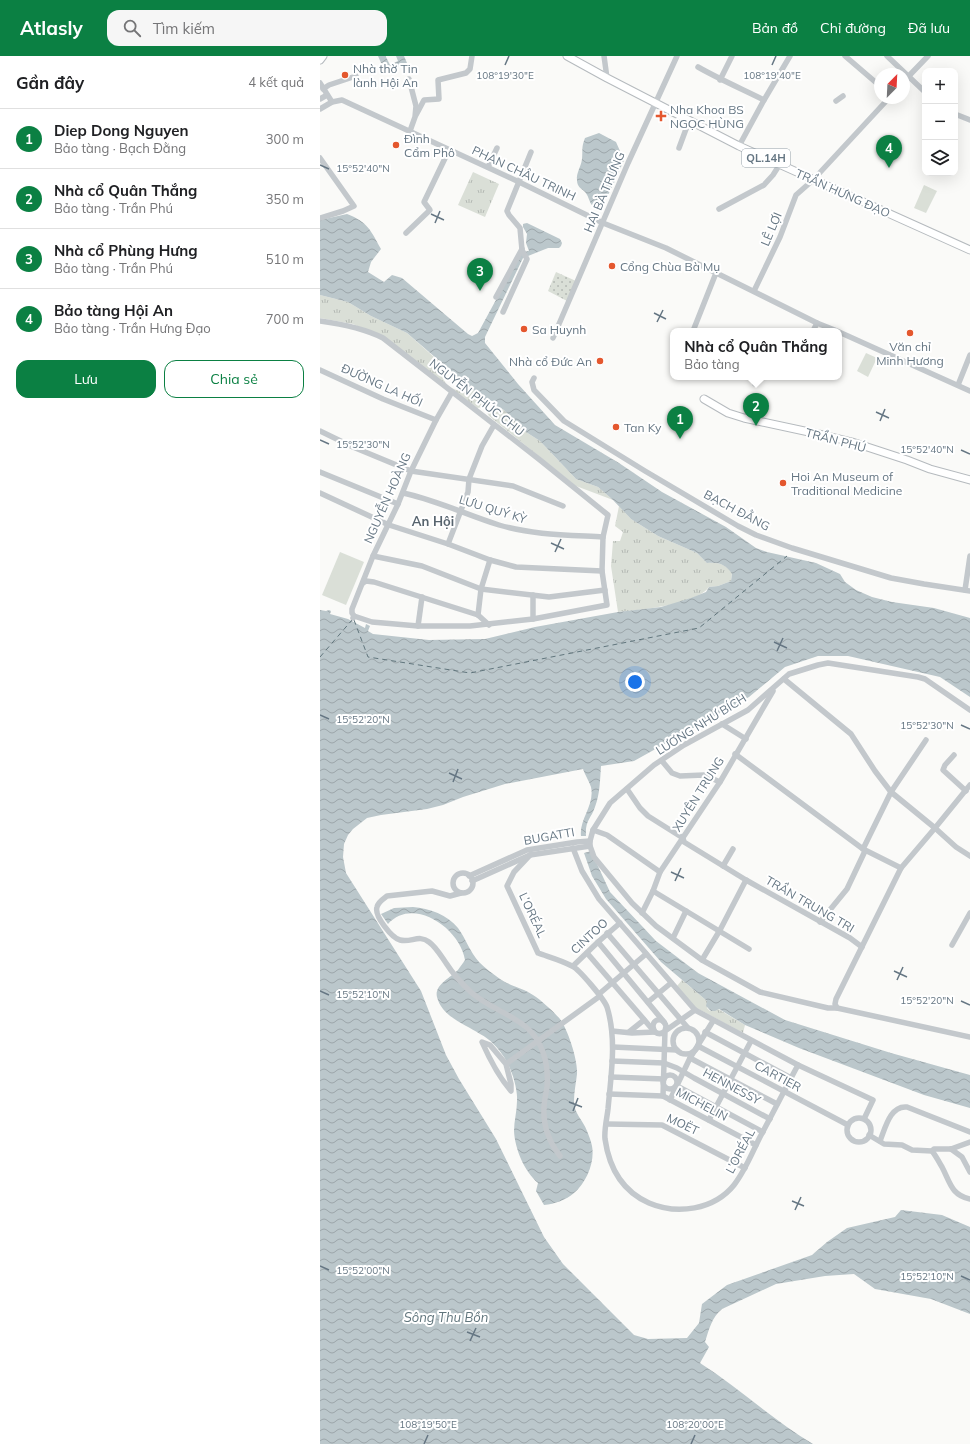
<!DOCTYPE html>
<html lang="vi">
<meta charset="utf-8">
<style>
body{margin:0;font-family:Mulish,sans-serif;background:#f6f6f6;color:#202124}
.controls{position:absolute;right:12px;top:12px;display:grid;overflow:hidden;border-radius:8px;box-shadow:0 4px 16px #0002}
.controls button{width:36px;height:36px;display:grid;place-items:center;padding:0;border:0;border-bottom:1px solid #e0e0e0;background:#fff;color:#202124;font:20px sans-serif}
.compass{position:absolute;left:554px;top:12px;width:36px;height:36px;border-radius:50%;background:#fff;box-shadow:0 4px 16px #0002;rotate:24deg}
.you{position:absolute;left:315px;top:626px;width:14px;height:14px;margin:-10px;border:3px solid #fff;border-radius:50%;background:#1a73e8;box-shadow:0 0 0 6px #1a73e833}
.badge{display:grid;place-items:center;width:26px;height:26px;border-radius:50%;background:#0b8043;color:#fff;font-size:13px;font-weight:700}
.pin{position:absolute;translate:-50% -33px;filter:drop-shadow(0 1px 2px #0008)}
.pin::after{content:'';position:absolute;top:21px;width:14px;height:12px;background:inherit;clip-path:polygon(0 0,100% 0,50% 100%)}
.popup{position:absolute;left:350px;top:272px;width:172px;height:52px;box-sizing:border-box;display:grid;place-content:center;border-radius:8px;background:#fff;filter:drop-shadow(0 1px 3px #0005);font-size:13px;white-space:nowrap;color:#757577}
.popup b{font-size:15px;color:#202124}
.popup::after{content:'';position:absolute;left:50%;top:100%;margin-left:-8px;border:8px solid transparent;border-top-color:#fff}
.list{margin:0;padding:0;list-style:none}
h2{display:flex;justify-content:space-between;align-items:center;height:52px;margin:0;padding:0 16px;font-size:17px}
h2 small{font-size:13px;font-weight:400;color:#757577}
.list li{display:grid;grid-template-columns:26px 1fr auto;gap:12px;align-items:center;box-sizing:border-box;height:60px;padding:0 16px;border-top:1px solid #e0e0e0}
.list b{display:block;font-size:15px;white-space:nowrap}
.list p{margin:0;font-size:13px;white-space:nowrap;color:#757577}
.list em{font-size:13px;font-style:normal;color:#757577}
.actions{display:flex;gap:8px;padding:12px 16px}
.actions a{flex:1;padding:9px 0;border:1px solid #0b8043;border-radius:12px;text-align:center;font-size:14px;color:#0b8043}
.actions .main{background:#0b8043;color:#fff}
.icon{flex:none;width:22px;height:22px;fill:none;stroke:currentColor;stroke-width:2;stroke-linecap:round;stroke-linejoin:round}
.map{position:relative;flex:none;width:650px;height:1388px;overflow:hidden}
header{display:flex;align-items:center;gap:24px;box-sizing:border-box;height:56px;padding:0 20px;background:#0b8043;color:#fff}
header strong{font-size:19px}
nav{display:flex;gap:22px;margin-inline-start:auto;font-size:14px}
.search{width:280px;height:36px;background:#f6f6f6;display:flex;align-items:center;gap:10px;box-sizing:border-box;padding:0 14px;border-radius:12px;color:#757577;font-size:15px}
main{display:flex}
aside{flex:1;background:#fff}
.map>svg:first-child{display:block}
.grass{fill:#dadfd7}
.park{fill:url(#park-tufts)}
.garden{fill:url(#garden-dots)}
.water{fill:url(#water-waves)}
.lines{fill:none;stroke-linecap:round;stroke-linejoin:round}
.ferry{stroke:#60757c;stroke-width:1;stroke-dasharray:5 4;stroke-linecap:butt}
.major-casing{stroke:#b5babe;stroke-width:9}
.minor{stroke:#c3c8cc;stroke-width:5.5}
.major{stroke:#fff;stroke-width:7}
.ticks{fill:none;stroke:#657683;stroke-width:1.5}
.poi-dot{fill:#e4572e;stroke:#fff;stroke-width:1.5}
.labels{text-anchor:middle;dominant-baseline:central;stroke-width:4;stroke-linejoin:round;paint-order:stroke}
.shield{fill:#fff;stroke:#939fa8;stroke-width:1}
.shield-label{font-size:11px;font-weight:bold;fill:#657683}
.poi-label{font-size:12px;fill:#657683;stroke:#fff;text-anchor:start}
.street-label{font-size:12px;fill:#657683;stroke:#fff}
.neighbourhood-label{font-size:13px;font-weight:bold;fill:#57646e;stroke:#fff}
.water-label{font-size:13px;font-style:italic;fill:#60757c;stroke:#fff}
.ticks-label{font-size:10px;text-anchor:middle;fill:#657683;stroke:#fff;stroke-width:4;stroke-linejoin:round;paint-order:stroke}
</style>
<header>
<strong>Atlasly</strong>
<div class="search"><svg class="icon" aria-label="search" viewBox="0 0 24 24"><circle cx="10" cy="10" r="6"/><path d="M15 15l6 6"/></svg>Tìm kiếm</div>
<nav><a>Bản đồ</a><a>Chỉ đường</a><a>Đã lưu</a></nav>
</header>
<main>
<aside>
<h2>Gần đây<small>4 kết quả</small></h2>
<ul class="list">
<li><span class="badge">1</span><div><b>Diep Dong Nguyen</b><p>Bảo tàng · Bạch Đằng</p></div><em>300 m</em></li>
<li><span class="badge">2</span><div><b>Nhà cổ Quân Thắng</b><p>Bảo tàng · Trần Phú</p></div><em>350 m</em></li>
<li><span class="badge">3</span><div><b>Nhà cổ Phùng Hưng</b><p>Bảo tàng · Trần Phú</p></div><em>510 m</em></li>
<li><span class="badge">4</span><div><b>Bảo tàng Hội An</b><p>Bảo tàng · Trần Hưng Đạo</p></div><em>700 m</em></li>
</ul>
<div class="actions"><a class="main">Lưu</a><a>Chia sẻ</a></div>
</aside>
<div class="map">
<svg width="650" height="1388" viewBox="0 0 650 1388">
<defs>
<pattern id="park-tufts" width="24" height="20" patternUnits="userSpaceOnUse"><rect width="24" height="20" fill="#dadfd7"/><path d="M3 7l-1-3M5 7V3M7 7l1-3M15 17l-1-3M17 17v-4M19 17l1-3" fill="none" stroke="#b4b9b4"/></pattern>
<pattern id="garden-dots" width="8" height="8" patternUnits="userSpaceOnUse"><rect width="8" height="8" fill="#dadfd7"/><path d="M2 2h.1M6 6h.1" fill="none" stroke="#b4b9b4" stroke-width="1.8" stroke-linecap="round"/></pattern>
<pattern id="water-waves" width="16" height="10" patternUnits="userSpaceOnUse"><rect width="16" height="10" fill="#bbc7cb"/><path d="M0 5q4-4 8 0t8 0" fill="none" stroke="#9ca6aa"/></pattern>
</defs>
<rect width="100%" height="100%" fill="#fafaf8"/>
<g class="grass">
<polygon points="604,129 617,135 606,157 594,152"/>
<polygon points="546,297 557,302 548,321 537,315"/>
<polygon points="20,496 44,506 26,549 2,539"/>
</g>
<g class="park">
<polygon points="153,116 179,128 165,161 138,149"/>
<path d="M0,239L28,246L51,260L87,277L123,309C117,328 136,339 153,334L167,346L164,351L157,352L71,286L33,268L0,262Z"/>
<polygon points="172,349 184,354 206,376 220,385 256,423 278,431 293,444 256,430 169,360 167,356"/>
<path d="M299,450L311,463L338,480L377,497L387,507C398,506 406,508 412,517L411,525L398,530L389,531C376,549 319,554 298,556L291,510L293,485H300L303,476L295,470Z"/>
<polygon points="362,924 387,945 387,952 390,955 398,953 425,969 423,977 375,951 357,930"/>
</g>
<polygon class="garden" points="236,216 256,225 247,245 228,235"/>
<g class="water">
<polygon points="58,0 66,0 66,1 70,9 78,5 76,0 84,0 87,7 65,16"/>
<path d="M279,77L296,86L304,104C300,113 289,141 283,146C269,158 271,142 265,136C261,132 257,131 257,124C256,117 261,111 262,103C263,94 261,92 265,82Z"/>
<path d="M27,158C48,166 51,175 61,193L51,206L48,216L64,226L72,219L82,222L148,278L152,280L158,277L202,196L209,195L206,187L207,178L203,171V168L207,167L240,183L242,187L241,190L239,192H228L203,202L165,281V287L198,328L235,369L299,407L342,436L406,471L436,492L447,496L496,507L520,518L525,526L536,534L552,541L572,546L614,552L650,562V641L620,621L528,600H498L465,611L429,641L314,705L281,710C280,724 280,738 275,751C271,763 265,764 266,780H261C259,763 275,749 271,731C269,725 265,719 263,713L185,728L143,741L123,749L107,753L61,759L47,762L33,773L28,779L24,788L23,801L26,817L101,935L126,999L139,1023L176,1083L224,1181L243,1208L314,1279L328,1283L367,1282L379,1267L382,1248L407,1229L492,1199L507,1186L527,1172L575,1161L581,1154L622,1159L650,1171V1258L611,1243L555,1233L534,1218L505,1220L456,1228L402,1253C392,1261 389,1273 385,1286L389,1291L380,1307C419,1332 453,1364 493,1388H0V554L6,555L9,554L11,555L10,558L28,563L45,572L46,568L50,570L48,575L53,578L109,584L165,583L215,571L298,556L341,551L371,542L386,536L389,531L398,530L411,525L412,518C406,508 398,506 387,507L377,497L338,480L311,463L293,444L278,431L256,423L220,385L206,376L184,354L167,346L87,277L51,260L28,246L0,239V164Z"/>
<polygon points="271,795 290,836 336,885 378,917 465,964 571,997 650,1019 650,1052 604,1039 479,992 425,969 399,953 395,955 391,955 386,950 387,945 341,906 286,843 272,820 264,797"/>
<path d="M93,851C109,852 128,859 138,872C146,883 150,896 159,906C165,912 173,918 180,923C190,930 203,932 213,939C221,944 234,956 240,963C248,974 258,1004 257,1018C256,1027 254,1036 254,1045C254,1058 263,1064 267,1075C269,1080 271,1085 272,1090C275,1105 267,1126 254,1137C246,1144 235,1148 224,1149L216,1135L218,1127C204,1115 195,1093 194,1075C194,1065 197,1055 197,1045C198,1032 191,1011 184,1001C178,992 170,983 160,978C145,968 122,961 117,941C114,929 130,922 138,914C140,911 143,907 145,904C140,872 93,840 68,868L61,858L74,852Z"/>
</g>
<g class="lines">
<g class="ferry">
<polyline points="34,564 48,601 150,617 379,572 467,500"/>
<polyline points="0,601 32,564"/>
</g>
<defs>
<g id="major">
<polyline points="247,0 287,22 419,90 650,194"/>
<polyline points="0,4 3,0"/>
<polyline points="384,343 408,357 424,362 503,379 532,386 587,404 610,413 650,424"/>
</g>
</defs>
<use href="#major" class="major-casing"/>
<g class="minor">
<polyline points="284,0 287,22"/>
<polyline points="525,0 560,30"/>
<polyline points="567,0 605,36"/>
<path d="M378,11C399,23 422,33 444,44"/>
<polyline points="89,23 96,50 95,61 90,75"/>
<polyline points="400,24 412,0"/>
<polyline points="584,25 608,0"/>
<polyline points="0,27 12,46"/>
<polyline points="3,33 9,29 36,20"/>
<polyline points="0,43 7,39"/>
<polyline points="516,45 523,40"/>
<polyline points="0,53 12,46 22,44 197,125 283,167 346,192 497,267 517,275"/>
<polyline points="635,58 650,64"/>
<polyline points="96,59 104,44 119,43 118,24 146,17 150,13 152,0"/>
<polyline points="419,90 444,44 470,0"/>
<polyline points="359,92 369,65"/>
<polyline points="0,102 34,150 23,155 0,162"/>
<polyline points="168,111 177,92"/>
<polyline points="399,153 444,129 453,119 460,108"/>
<polyline points="86,177 110,154 104,146 129,94"/>
<polyline points="434,235 460,181 476,139 493,124 569,42"/>
<polyline points="176,241 202,193"/>
<polyline points="183,256 207,203 202,194 200,172 189,159 187,155 211,96"/>
<path d="M0,265C22,268 43,272 63,282L220,404L288,459L283,481L282,515L287,549L213,563L150,570H98L52,566L34,560L33,562"/>
<polyline points="373,275 396,217"/>
<polyline points="493,275 497,267"/>
<polyline points="519,276 650,335"/>
<polyline points="233,282 308,107 357,0"/>
<polyline points="0,314 63,343 116,364"/>
<polyline points="214,322 212,326 214,334 244,365 325,415 418,470 436,479 472,492 571,522 604,528 650,535"/>
<polyline points="435,328 436,321"/>
<polyline points="638,329 650,299"/>
<polyline points="0,375 33,391 91,415 193,430 243,450"/>
<polyline points="0,416 78,448"/>
<polyline points="0,437 69,469 128,488 170,504 196,511 282,515"/>
<path d="M83,437C116,444 147,459 179,469C213,479 248,479 283,481"/>
<polyline points="128,488 148,436 149,423 162,390 174,369"/>
<polyline points="53,500 102,510 161,533 229,541 285,534"/>
<polyline points="43,527 46,525 54,526 158,559 169,569"/>
<polyline points="645,534 650,500"/>
<polyline points="213,539 213,563"/>
<polyline points="158,559 161,533 170,504"/>
<polyline points="34,560 32,557 32,553 53,500 78,448 91,415 116,364 132,336"/>
<polyline points="98,570 102,541"/>
<polyline points="464,623 531,678 555,715 571,736 615,772 636,791 650,800"/>
<polyline points="650,654 605,623 598,621 508,607 498,609 469,618 428,654 364,689 334,709 290,747 273,774 270,785 270,790 274,801 312,847 336,870 382,904 440,936 508,952 517,952 650,981"/>
<polyline points="402,668 426,683"/>
<polyline points="415,698 543,793 581,812"/>
<polyline points="634,699 625,709 623,714 646,735"/>
<polyline points="342,705 352,717 360,720 384,719 400,726"/>
<polyline points="307,733 320,752 328,760 363,782 364,786 426,824 530,882 542,891"/>
<polyline points="273,774 287,779 340,816"/>
<polyline points="253,792 262,815 279,843 375,954 478,1009 553,1044 544,1063"/>
<polyline points="543,793 571,736 606,684"/>
<path d="M210,799L194,816L187,830L218,897C229,901 241,904 252,910C259,913 284,943 287,951C297,983 291,1019 288,1053C287,1062 284,1074 285,1083C289,1111 302,1135 329,1147C357,1159 394,1154 414,1129C425,1115 432,1097 440,1081C453,1057 465,1033 478,1009"/>
<polyline points="403,810 413,793"/>
<circle cx="143" cy="827" r="10"/>
<polyline points="149,820 207,794 257,786 270,785"/>
<polyline points="152,825 210,799 270,790"/>
<polyline points="333,835 429,893"/>
<path d="M141,837L130,840L112,835L67,840C63,843 58,846 57,851C54,860 72,882 80,884C91,887 99,878 109,886C116,891 121,900 126,907C133,918 142,928 152,937C168,951 189,957 206,971C223,985 229,1009 227,1031C226,1038 224,1045 224,1052C223,1070 230,1087 240,1100"/>
<polyline points="322,857 333,835 340,816 400,726 453,635"/>
<polyline points="500,866 527,833 545,795"/>
<polyline points="287,877 368,972"/>
<polyline points="353,882 366,855"/>
<polyline points="278,886 344,966"/>
<polyline points="632,889 650,857"/>
<polyline points="267,897 333,974"/>
<polyline points="382,904 400,874 426,824"/>
<polyline points="253,910 278,886 300,867"/>
<polyline points="279,938 326,898"/>
<polyline points="328,946 351,927"/>
<polyline points="517,952 515,948 516,943 581,812 615,772 650,729"/>
<circle cx="366" cy="985" r="13"/>
<polyline points="292,975 312,977 335,976"/>
<polyline points="309,976 324,964"/>
<polyline points="385,976 471,1022"/>
<polyline points="378,990 528,1069"/>
<polyline points="293,991 357,994"/>
<polyline points="370,1002 457,1048"/>
<polyline points="292,1005 344,1007 357,1012 374,1022 450,1063"/>
<path d="M186,1008L170,989L162,986C170,1004 178,1020 191,1035V1028L186,1008L280,940"/>
<circle cx="350" cy="1026" r="7"/>
<polyline points="291,1021 344,1023"/>
<polyline points="357,1030 443,1076"/>
<polyline points="289,1038 343,1040 436,1089"/>
<path d="M343,1040L345,975L346,970C342,958 328,965 335,976C339,979 342,978 345,975L375,954"/>
<polyline points="350,1044 370,1002 393,965"/>
<circle cx="539" cy="1074" r="12"/>
<polyline points="389,1064 431,985"/>
<polyline points="287,1068 342,1069 425,1112"/>
<path d="M549,1079L564,1088L582,1089L592,1094L612,1095C616,1100 619,1106 622,1111C630,1126 631,1139 650,1143"/>
<path d="M560,1085C565,1073 570,1049 587,1051L650,1076"/>
<polyline points="631,1093 642,1101 650,1116"/>
<polyline points="612,1095 614,1093 631,1093 650,1086"/>
</g>
<use href="#major" class="major"/>
</g>
<path class="ticks" d="M185,9L189,0M452,9L456,0M0,109L9,113M111,158L124,164M115,167L120,155M334,257L346,263M337,266L343,254M556,356L569,362M560,365L565,353M0,384L9,388M641,394L650,398M231,487L244,493M235,496L241,483M454,586L467,592M457,595L463,582M0,659L9,663M641,669L650,673M129,717L142,723M133,726L138,713M351,816L364,822M355,825L361,812M574,915L587,921M577,924L583,911M0,935L9,939M641,945L650,949M249,1046L262,1051M253,1055L258,1042M472,1145L484,1150M475,1154L481,1141M0,1210L9,1214M641,1220L650,1224M147,1276L160,1281M150,1285L156,1272M104,1388L108,1379M371,1388L375,1379"/>
<g class="poi-dot">
<circle cx="25" cy="19" r="4"/>
<path d="M339 54h4v4h4v4h-4v4h-4v-4h-4v-4h4z"/>
<circle cx="76" cy="89" r="4"/>
<circle cx="292" cy="210" r="4"/>
<circle cx="204" cy="273" r="4"/>
<circle cx="590" cy="277" r="4"/>
<circle cx="280" cy="305" r="4"/>
<circle cx="296" cy="371" r="4"/>
<circle cx="463" cy="427" r="4"/>
</g>
<g class="labels">
<rect class="shield" x="422" y="93" width="48" height="18" rx="3"/>
<g class="shield-label">
<text x="446" y="102">QL.14H</text>
</g>
<g class="poi-label">
<text x="33" y="12">Nhà thờ Tin<tspan x="33" dy="14">lành Hội An</tspan></text>
<text x="350" y="53">Nha Khoa BS<tspan x="350" dy="14">NGỌC HÙNG</tspan></text>
<text x="84" y="82">Đình<tspan x="84" dy="14">Cẩm Phô</tspan></text>
<text x="300" y="210">Cổng Chùa Bà Mụ</text>
<text x="212" y="273">Sa Huynh</text>
<text x="590" y="290" text-anchor="middle">Văn chỉ<tspan x="590" dy="14">Minh Hương</tspan></text>
<text x="272" y="305" text-anchor="end">Nhà cổ Đức An</text>
<text x="304" y="371">Tan Ky</text>
<text x="471" y="420">Hoi An Museum of<tspan x="471" dy="14">Traditional Medicine</tspan></text>
</g>
<g class="street-label">
<text transform="translate(204 117) rotate(25)">PHAN CHÂU TRINH</text>
<text transform="translate(284 136) rotate(-67)">HAI BÀ TRƯNG</text>
<text transform="translate(523 137) rotate(24)">TRẦN HƯNG ĐẠO</text>
<text transform="translate(451 173) rotate(-67)">LÊ LỢI</text>
<text transform="translate(62 329) rotate(24)">ĐƯỜNG LA HỐI</text>
<text transform="translate(157 341) rotate(38)">NGUYỄN PHÚC CHU</text>
<text transform="translate(516 384) rotate(15)">TRẦN PHÚ</text>
<text transform="translate(67 442) rotate(-66)">NGUYỄN HOÀNG</text>
<text transform="translate(173 453) rotate(17)">LƯU QUÝ KỲ</text>
<text transform="translate(417 454) rotate(28)">BẠCH ĐẰNG</text>
<text transform="translate(381 668) rotate(-32)">LƯƠNG NHƯ BÍCH</text>
<text transform="translate(378 738) rotate(-58)">XUYÊN TRUNG</text>
<text transform="translate(229 780) rotate(-10)">BUGATTI</text>
<text transform="translate(490 848) rotate(30)">TRẦN TRUNG TRI</text>
<text transform="translate(213 859) rotate(65)">L’ORÉAL</text>
<text transform="translate(269 880) rotate(-43)">CINTOO</text>
<text transform="translate(458 1020) rotate(28)">CARTIER</text>
<text transform="translate(412 1030) rotate(28)">HENNESSY</text>
<text transform="translate(382 1048) rotate(28)">MICHELIN</text>
<text transform="translate(363 1068) rotate(25)">MOËT</text>
<text transform="translate(420 1095) rotate(-62)">L’ORÉAL</text>
</g>
<g class="neighbourhood-label">
<text x="113" y="465">An Hội</text>
</g>
<g class="water-label">
<text x="126" y="1261">Sông Thu Bồn</text>
</g>
</g>
<g class="ticks-label">
<text x="452" y="23">108°19'40"E</text>
<text x="185" y="23">108°19'30"E</text>
<text x="43" y="116">15°52'40"N</text>
<text x="43" y="392">15°52'30"N</text>
<text x="607" y="397">15°52'40"N</text>
<text x="43" y="667">15°52'20"N</text>
<text x="607" y="673">15°52'30"N</text>
<text x="43" y="942">15°52'10"N</text>
<text x="607" y="948">15°52'20"N</text>
<text x="43" y="1218">15°52'00"N</text>
<text x="607" y="1224">15°52'10"N</text>
<text x="108" y="1372">108°19'50"E</text>
<text x="375" y="1372">108°20'00"E</text>
</g>
</svg>
<div class="controls">
<button>+</button>
<button>−</button>
<button><svg class="icon" aria-label="layers" viewBox="0 0 24 24"><path d="M12 4l9 5-9 5-9-5zM3 14l9 5 9-5"/></svg></button>
</div>
<svg class="compass" viewBox="-18 -18 36 36"><path d="M0-13l5 13h-10z" fill="#e53935"/><path d="M0 13l5-13h-10z" fill="#757577"/></svg>
<div class="you"></div>
<div class="pin badge" style="left:360px;top:383px">1</div>
<div class="pin badge" style="left:436px;top:370px">2</div>
<div class="popup"><b>Nhà cổ Quân Thắng</b>Bảo tàng</div>
<div class="pin badge" style="left:160px;top:235px">3</div>
<div class="pin badge" style="left:569px;top:112px">4</div>
</div>
</main>
